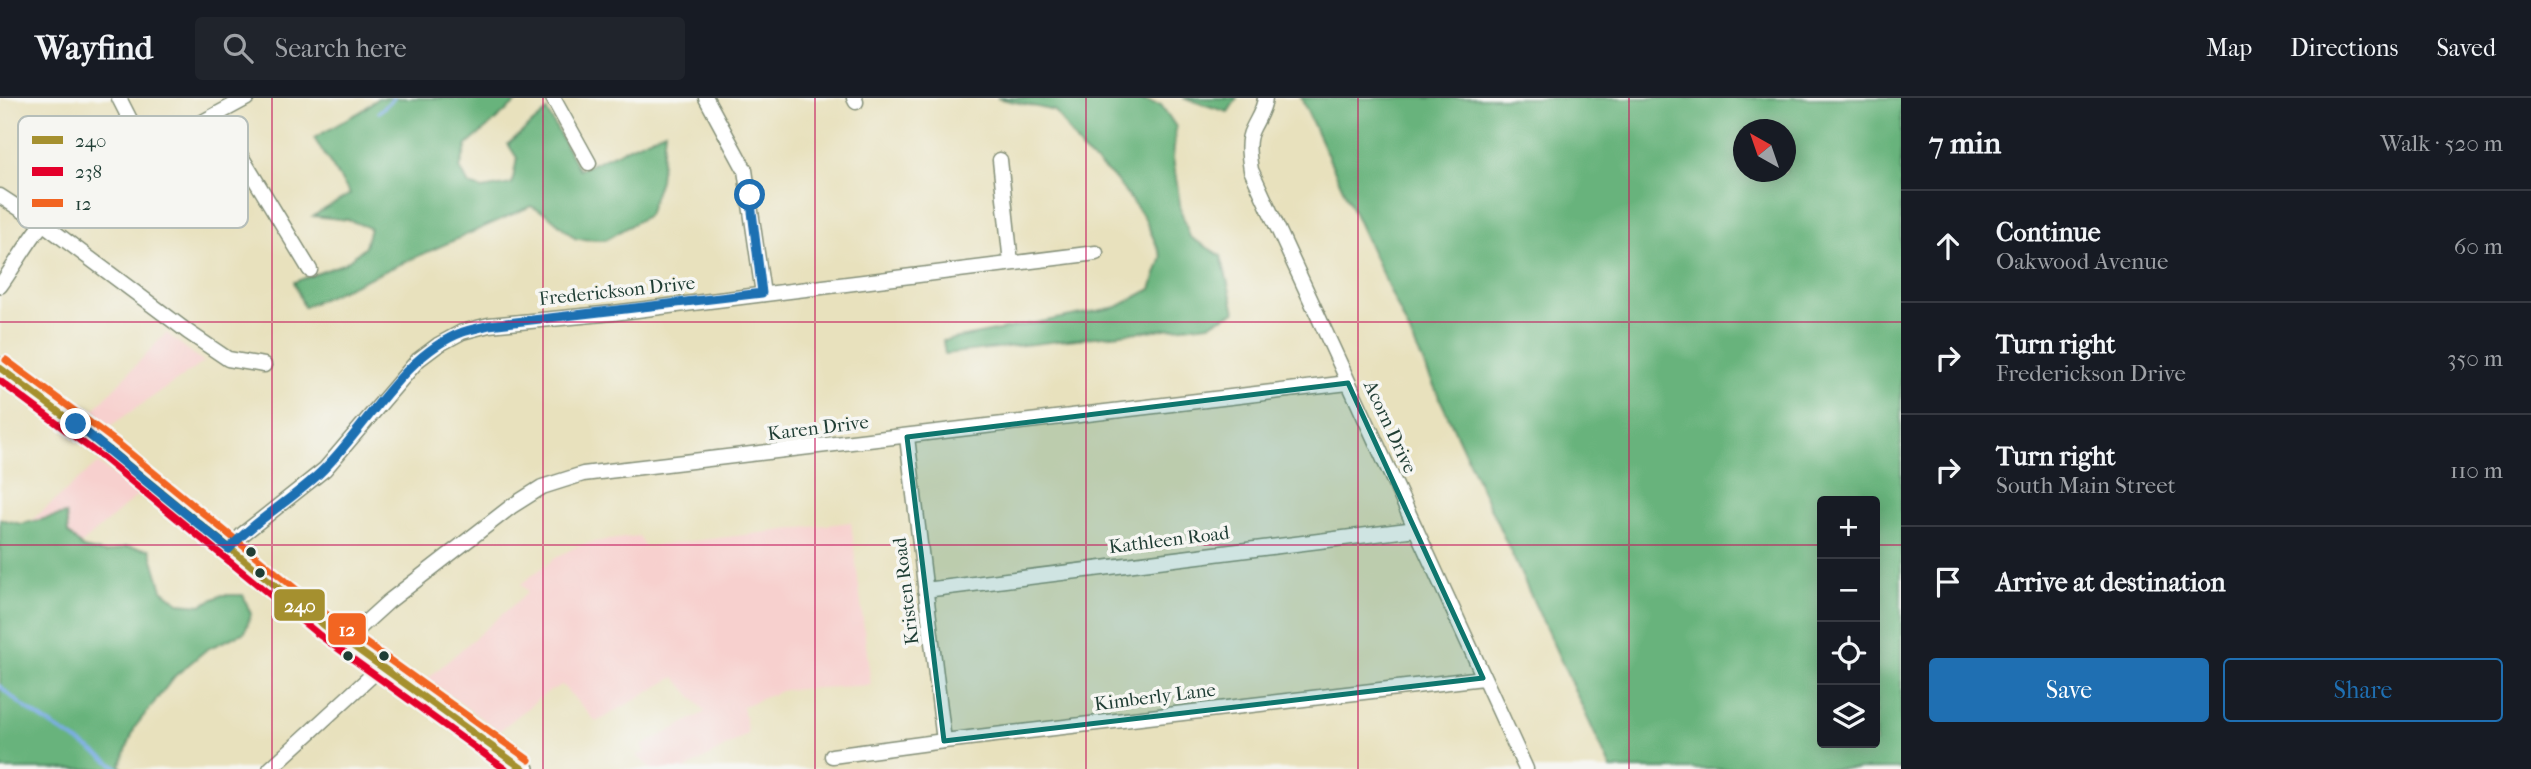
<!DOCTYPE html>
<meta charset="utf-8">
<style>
body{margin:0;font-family:"IM FELL French Canon",serif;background:#20242c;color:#f1f3f6}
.controls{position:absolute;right:21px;bottom:21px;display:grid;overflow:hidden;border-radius:7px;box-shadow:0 4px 18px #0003}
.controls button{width:63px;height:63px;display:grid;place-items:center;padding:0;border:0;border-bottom:2px solid #363941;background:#171b24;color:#f1f3f6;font:35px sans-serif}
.compass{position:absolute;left:1733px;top:21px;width:63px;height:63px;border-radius:50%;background:#171b24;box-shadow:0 4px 18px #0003;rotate:320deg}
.stop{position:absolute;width:21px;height:21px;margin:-16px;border:5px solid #1f6fb2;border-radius:50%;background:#fff}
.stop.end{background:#1f6fb2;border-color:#fff;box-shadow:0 2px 7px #0008}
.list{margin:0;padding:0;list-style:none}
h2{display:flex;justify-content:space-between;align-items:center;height:91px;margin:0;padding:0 28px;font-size:30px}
h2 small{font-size:23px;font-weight:400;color:#9ea1a6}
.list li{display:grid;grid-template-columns:46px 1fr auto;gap:21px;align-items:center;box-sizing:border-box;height:112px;padding:0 28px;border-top:2px solid #363941}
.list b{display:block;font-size:26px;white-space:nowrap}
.list p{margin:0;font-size:23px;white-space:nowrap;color:#9ea1a6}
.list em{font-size:23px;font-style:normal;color:#9ea1a6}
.actions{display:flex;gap:14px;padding:21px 28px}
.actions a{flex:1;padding:16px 0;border:2px solid #1f6fb2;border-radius:7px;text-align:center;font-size:24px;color:#1f6fb2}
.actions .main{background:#1f6fb2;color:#fff}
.icon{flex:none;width:38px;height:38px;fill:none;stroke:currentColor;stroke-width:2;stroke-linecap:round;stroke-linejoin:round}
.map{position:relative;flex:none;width:1901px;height:671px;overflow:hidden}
header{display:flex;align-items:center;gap:42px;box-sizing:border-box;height:98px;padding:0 35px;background:#171b24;border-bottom:2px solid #363941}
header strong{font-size:33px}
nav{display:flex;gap:38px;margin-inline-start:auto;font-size:24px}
.search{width:490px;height:63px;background:#20242c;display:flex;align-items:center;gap:18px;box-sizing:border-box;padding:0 24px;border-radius:7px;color:#9ea1a6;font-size:26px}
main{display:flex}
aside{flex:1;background:#171b24}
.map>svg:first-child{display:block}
.built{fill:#f7d0ce}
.forest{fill:#67b37c;stroke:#437858;stroke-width:2;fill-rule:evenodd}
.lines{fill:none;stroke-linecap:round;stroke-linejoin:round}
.stream{stroke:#7cade7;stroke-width:3.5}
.minor-casing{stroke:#848f78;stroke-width:17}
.primary-casing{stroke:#848f78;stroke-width:24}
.minor{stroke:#fff;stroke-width:14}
.primary{stroke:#fff;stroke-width:21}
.bus-1-casing{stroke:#f6f6f2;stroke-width:12}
.bus-2-casing{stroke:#f6f6f2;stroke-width:12}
.bus-3-casing{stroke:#f6f6f2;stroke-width:12}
.bus-1{stroke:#a5902f;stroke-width:7}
.bus-2{stroke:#e4002b;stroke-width:7}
.bus-3{stroke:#f26522;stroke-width:7}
.route{stroke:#1f6fb2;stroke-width:9}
.marked{fill:#0f766e;fill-opacity:0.2;stroke:#0f766e;stroke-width:5;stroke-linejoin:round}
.grid{fill:none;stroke:#c2185b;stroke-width:2;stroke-opacity:0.55}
.bus-dot{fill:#1f3d34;stroke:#f6f6f2;stroke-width:2.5}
.labels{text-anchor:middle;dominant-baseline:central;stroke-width:7;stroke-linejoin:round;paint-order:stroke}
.street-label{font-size:19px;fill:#1f3d34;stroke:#f6f6f2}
.key{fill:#f6f6f2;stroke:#b6beb9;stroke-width:2}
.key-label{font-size:19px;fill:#1f3d34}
.line-badge{stroke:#f6f6f2;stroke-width:2.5}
.badge-label{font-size:19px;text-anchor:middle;font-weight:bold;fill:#fff}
</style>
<header>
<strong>Wayfind</strong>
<div class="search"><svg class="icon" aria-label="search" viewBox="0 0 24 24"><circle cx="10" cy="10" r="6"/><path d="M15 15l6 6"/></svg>Search here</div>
<nav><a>Map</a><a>Directions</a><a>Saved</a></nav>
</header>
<main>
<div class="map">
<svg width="1901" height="671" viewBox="0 0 1901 671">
<rect width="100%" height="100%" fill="#f6f6f2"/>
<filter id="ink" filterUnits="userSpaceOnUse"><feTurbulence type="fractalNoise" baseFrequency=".0143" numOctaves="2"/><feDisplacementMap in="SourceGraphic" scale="14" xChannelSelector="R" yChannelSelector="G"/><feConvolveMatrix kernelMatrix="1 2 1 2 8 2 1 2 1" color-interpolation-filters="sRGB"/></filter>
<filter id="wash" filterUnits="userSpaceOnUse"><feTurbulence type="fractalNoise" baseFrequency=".00686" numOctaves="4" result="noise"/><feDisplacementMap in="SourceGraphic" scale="28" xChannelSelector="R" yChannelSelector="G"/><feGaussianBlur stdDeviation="1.57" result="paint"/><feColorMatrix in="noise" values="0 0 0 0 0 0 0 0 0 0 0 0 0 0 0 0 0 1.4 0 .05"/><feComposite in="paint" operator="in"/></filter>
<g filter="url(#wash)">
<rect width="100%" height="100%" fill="#e8e1bd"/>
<g class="built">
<polygon points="166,235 204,264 107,330 90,316"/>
<polygon points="98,365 138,397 0,517 0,450"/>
<polygon points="851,424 871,587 784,592 743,608 748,636 686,671 651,671 637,658 646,653 642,648 705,614 675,579 596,624 562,587 546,595 499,633 427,581 528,494 521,486 555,460 577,448 594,444 639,438 645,449"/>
</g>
<g class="forest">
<polygon points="378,0 521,0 467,47 460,70 469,87 482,91 512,86 517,60 508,46 547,13 579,72 665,33 660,82 648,117 605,142 576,141 547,116 531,108 304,209 294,184 345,165 365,149 370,130 349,122 313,118 350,96 314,40 363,12"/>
<polygon points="997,0 1132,0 1161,7 1176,29 1173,60 1181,113 1190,139 1221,158 1235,214 1209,226 945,256 943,243 1117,209 1151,191 1162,159 1144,119 1115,81 1081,51 1055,13"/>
<polygon points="1183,0 1237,0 1228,14"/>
<path d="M1301,0H1901V671H1611ZM1744,32H1786V74H1744ZM1822,403H1875V645H1822Z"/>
<polygon points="66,416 68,435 83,450 106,455 126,449 150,451 162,492 179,505 201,507 222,497 243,497 251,516 245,534 207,551 175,578 135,629 120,668 123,671 0,671 0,421 21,426"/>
</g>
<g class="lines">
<g class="stream">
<polyline points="379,14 394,0"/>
<path d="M0,588C35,623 80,641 119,671"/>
</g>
</g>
</g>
<g filter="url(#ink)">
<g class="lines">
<defs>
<g id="minor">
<polyline points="119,0 147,55"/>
<polyline points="553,0 589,65"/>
<polyline points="706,0 745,72 763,196"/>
<polyline points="854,0 856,4"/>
<path d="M1265,0C1264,12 1257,21 1252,32C1246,44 1249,59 1251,72L1526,671"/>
<polyline points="216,17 310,172"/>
<polyline points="1000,62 1011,165"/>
<polyline points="0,98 49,130 188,234 228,261 264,267"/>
<path d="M0,188C18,163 34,132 56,111C69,100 83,90 97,81L247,0"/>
<polyline points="907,339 944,643"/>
<polyline points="229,451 243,436 325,371 418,262 438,247 462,234 489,227 613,215 1096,155"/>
<polyline points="925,492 1416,431"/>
<polyline points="345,543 388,504 512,408 542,389 583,376 1348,285"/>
<polyline points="832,658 944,643 1483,580"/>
<polyline points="270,671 381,569"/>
</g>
<polyline id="primary" points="0,270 108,351 325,528 523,671"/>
</defs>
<use href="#minor" class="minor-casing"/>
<use href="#primary" class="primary-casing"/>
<use href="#minor" class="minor"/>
<use href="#primary" class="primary"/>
<defs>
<polyline id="bus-1" points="0,270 108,351 325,528 523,671"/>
<polyline id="bus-2" points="0,283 102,359 318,536 505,671"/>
<polyline id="bus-3" points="6,262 115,343 331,520 529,662"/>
</defs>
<use href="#bus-1" class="bus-1-casing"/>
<use href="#bus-2" class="bus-2-casing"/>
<use href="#bus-3" class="bus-3-casing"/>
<use href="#bus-1" class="bus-1"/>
<use href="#bus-2" class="bus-2"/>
<use href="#bus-3" class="bus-3"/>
</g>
</g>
<g class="lines" filter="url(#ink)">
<path class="route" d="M76,326L229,451C256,421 294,401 323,372C367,329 403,256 463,234C471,231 480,230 489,227L762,195L750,97"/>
</g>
<path class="marked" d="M1348,285L1483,580L944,643L907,339Z"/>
<path class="grid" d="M272,0V671M543,0V671M815,0V671M1086,0V671M1358,0V671M1629,0V671M0,224H1901M0,447H1822M1875,447H1901"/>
<g class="bus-dot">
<circle cx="251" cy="454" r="6"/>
<circle cx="260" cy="475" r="6"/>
<circle cx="348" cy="558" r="6"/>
<circle cx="384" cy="558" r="6"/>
</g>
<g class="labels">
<g class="street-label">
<text transform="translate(617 193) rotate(-6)">Frederickson Drive</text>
<text transform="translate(1390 329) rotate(65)">Acorn Drive</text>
<text transform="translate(818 330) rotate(-7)">Karen Drive</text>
<text transform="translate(1169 442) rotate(-7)">Kathleen Road</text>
<text transform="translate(906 493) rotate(-97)">Kristen Road</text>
<text transform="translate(1155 599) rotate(-7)">Kimberly Lane</text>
</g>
</g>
<rect x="18" y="18" width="230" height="112" rx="10" class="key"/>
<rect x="32" y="38" width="31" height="8" fill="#a5902f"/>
<rect x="32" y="69" width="31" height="9" fill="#e4002b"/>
<rect x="32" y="101" width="31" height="8" fill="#f26522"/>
<g class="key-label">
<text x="75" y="49">240</text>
<text x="75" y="80">238</text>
<text x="75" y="112">12</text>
</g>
<g class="line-badge">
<rect x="273" y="490" width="53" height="34" rx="7" fill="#a5902f"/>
<rect x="327" y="514" width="40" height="34" rx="7" fill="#f26522"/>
</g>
<g class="badge-label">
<text x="300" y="514">240</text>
<text x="347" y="538">12</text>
</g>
</svg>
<div class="controls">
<button>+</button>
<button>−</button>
<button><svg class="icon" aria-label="locate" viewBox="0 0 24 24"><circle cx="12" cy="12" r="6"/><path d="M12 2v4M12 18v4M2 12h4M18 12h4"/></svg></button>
<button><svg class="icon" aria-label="layers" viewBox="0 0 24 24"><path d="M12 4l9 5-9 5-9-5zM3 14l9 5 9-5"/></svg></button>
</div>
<svg class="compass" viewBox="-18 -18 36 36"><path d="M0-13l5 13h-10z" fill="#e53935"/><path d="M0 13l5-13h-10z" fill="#9ea1a6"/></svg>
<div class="stop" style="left:750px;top:97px"></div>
<div class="stop end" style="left:76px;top:326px"></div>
</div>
<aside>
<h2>7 min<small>Walk · 520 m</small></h2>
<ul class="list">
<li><svg class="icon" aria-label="ahead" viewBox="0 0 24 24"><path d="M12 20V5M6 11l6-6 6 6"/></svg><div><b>Continue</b><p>Oakwood Avenue</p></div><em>60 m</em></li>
<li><svg class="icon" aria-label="right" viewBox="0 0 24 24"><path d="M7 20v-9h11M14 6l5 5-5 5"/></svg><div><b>Turn right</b><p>Frederickson Drive</p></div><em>350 m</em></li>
<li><svg class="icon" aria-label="right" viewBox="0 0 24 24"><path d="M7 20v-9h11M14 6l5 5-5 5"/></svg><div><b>Turn right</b><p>South Main Street</p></div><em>110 m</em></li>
<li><svg class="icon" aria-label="arrive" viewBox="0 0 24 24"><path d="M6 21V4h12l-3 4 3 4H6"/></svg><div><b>Arrive at destination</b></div></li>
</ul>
<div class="actions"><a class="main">Save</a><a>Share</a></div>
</aside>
</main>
